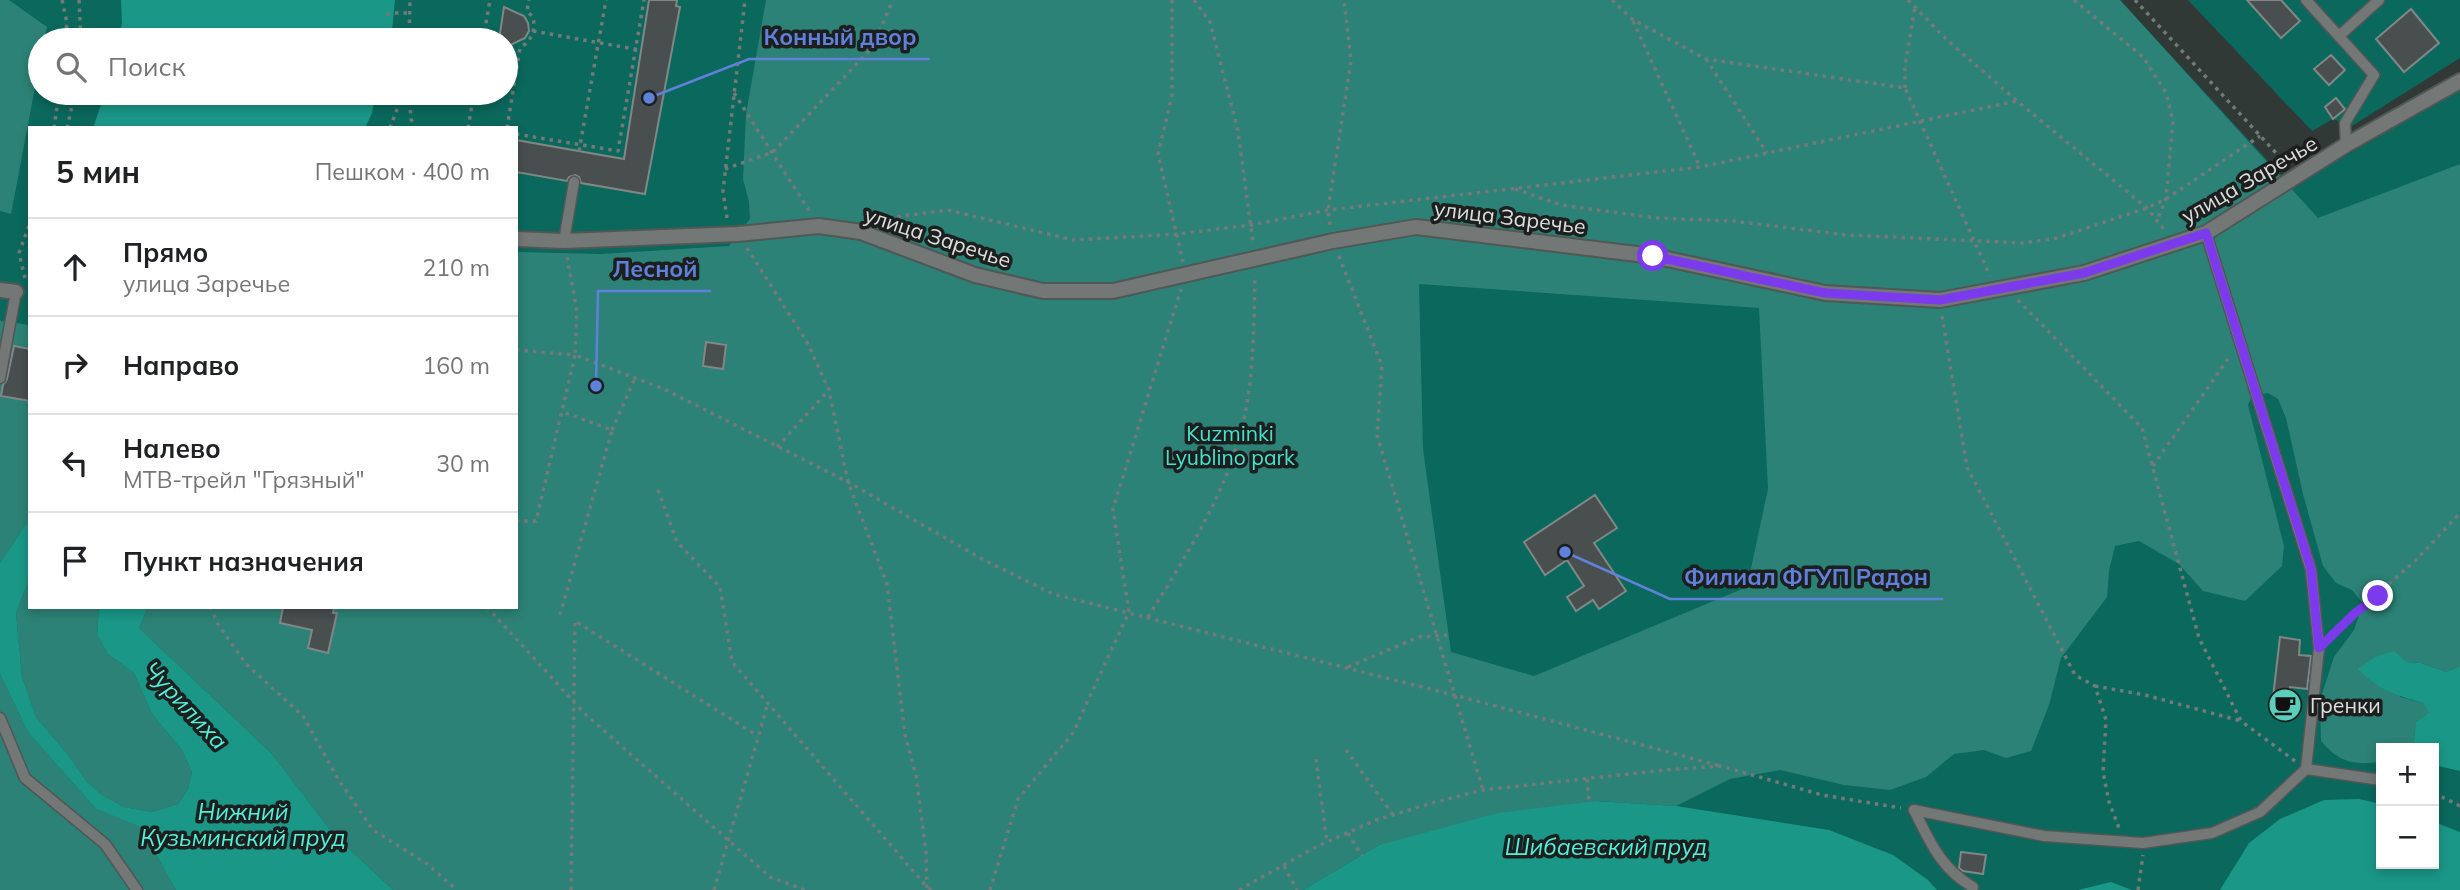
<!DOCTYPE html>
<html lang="ru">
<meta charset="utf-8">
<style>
body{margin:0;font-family:Mulish,sans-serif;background:#f2f2f2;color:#202124}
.controls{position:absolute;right:21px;bottom:21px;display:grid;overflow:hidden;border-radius:0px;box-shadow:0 4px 10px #0003}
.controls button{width:63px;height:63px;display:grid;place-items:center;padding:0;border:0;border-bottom:2px solid #e0e0e0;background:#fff;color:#202124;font:35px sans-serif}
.stop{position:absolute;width:21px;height:21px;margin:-16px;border:5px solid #7c3aed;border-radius:50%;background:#fff}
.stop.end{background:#7c3aed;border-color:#fff;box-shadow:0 2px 7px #0008}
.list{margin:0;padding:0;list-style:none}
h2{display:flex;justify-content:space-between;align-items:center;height:91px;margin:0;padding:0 28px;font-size:30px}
h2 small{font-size:23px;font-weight:400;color:#757577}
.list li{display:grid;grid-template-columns:46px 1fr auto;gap:21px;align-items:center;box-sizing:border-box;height:98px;padding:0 28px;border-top:2px solid #e0e0e0}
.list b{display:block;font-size:26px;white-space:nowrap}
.list p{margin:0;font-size:23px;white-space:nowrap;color:#757577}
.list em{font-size:23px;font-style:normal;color:#757577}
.icon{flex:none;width:38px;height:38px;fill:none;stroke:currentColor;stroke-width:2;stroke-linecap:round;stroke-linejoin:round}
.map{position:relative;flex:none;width:2460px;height:890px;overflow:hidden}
.search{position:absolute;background:#fff;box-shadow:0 4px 10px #0003;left:28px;top:28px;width:490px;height:77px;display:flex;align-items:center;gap:18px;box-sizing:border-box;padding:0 24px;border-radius:38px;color:#757577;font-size:26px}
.panel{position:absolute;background:#fff;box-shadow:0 4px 10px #0003;left:28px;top:126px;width:490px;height:483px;border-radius:0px}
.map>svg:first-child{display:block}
.green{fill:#0b685c;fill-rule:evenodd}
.forest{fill:#2c8276;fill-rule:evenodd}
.water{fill:#1a9787}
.building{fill:#484f4e;stroke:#808886;stroke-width:2}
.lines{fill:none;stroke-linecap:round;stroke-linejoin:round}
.lane-casing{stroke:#505755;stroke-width:13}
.street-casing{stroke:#505755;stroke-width:18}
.path{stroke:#737a79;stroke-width:3.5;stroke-dasharray:3.5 5;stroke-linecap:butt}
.lane{stroke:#737776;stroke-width:10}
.street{stroke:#737776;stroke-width:14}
.route{stroke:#7c3aed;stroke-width:9}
.labels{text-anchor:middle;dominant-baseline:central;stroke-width:7;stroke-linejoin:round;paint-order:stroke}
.street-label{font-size:21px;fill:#dbe0df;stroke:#1c1f1e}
.park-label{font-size:21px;fill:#43e4ce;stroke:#1c1f1e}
.poi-label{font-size:21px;fill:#dbe0df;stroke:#1c1f1e;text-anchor:start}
.water-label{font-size:23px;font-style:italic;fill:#52efd9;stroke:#1c1f1e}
.leader{fill:none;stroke:#6081da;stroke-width:2.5}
.callout-dot{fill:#6081da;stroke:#1c1f1e;stroke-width:2.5}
.callout-label{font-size:23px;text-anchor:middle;font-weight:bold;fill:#6081da;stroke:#1c1f1e;stroke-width:7;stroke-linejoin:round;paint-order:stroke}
</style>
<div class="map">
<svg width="2460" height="890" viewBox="0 0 2460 890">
<rect width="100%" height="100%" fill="#313937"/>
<g class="green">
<path d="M0,0H2120L2292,187L2460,89V890H0ZM40,40H506V93H40ZM30,128H516V607H30ZM2381,748H2434V864H2381Z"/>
<polygon points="2188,0 2460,0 2460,58 2352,126 2333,119 2312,131"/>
</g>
<g class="forest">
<polygon points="0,0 9,0 47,27 44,40 40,40 40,61 11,214 0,211"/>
<path d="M766,0H2120L2318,218L2460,164V666L2446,672L2421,663L2406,662L2400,697L2423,703L2430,713L2416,723L2413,747L2381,748V762C2353,765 2340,763 2321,741L2320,700L2334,657L2354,630L2363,604L2352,590L2336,583L2323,566L2303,494L2286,418L2278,399L2268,393L2252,396L2248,405L2284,546L2282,566L2245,601L2203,591L2179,564L2139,541L2115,546L2109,571L2107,597L2061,658L2049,705L2031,751L2006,758L1984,750L1954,754L1926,777L1890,790L1844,785L1780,770L1730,779L1676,806L1596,801L1379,845L1303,890H393L334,835L272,754L139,628L148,607H516V252L601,254L729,246L750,219L749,202L743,179L746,114ZM1419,284L1759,308L1768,489L1747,587L1534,676L1451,652L1423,449Z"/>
<polygon points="0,321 30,325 30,518 0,563"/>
<polygon points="30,577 30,607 99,607 97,635 108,654 134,673 152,714 182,750 192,772 188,789 178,804 152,812 124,807 102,795 86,781 69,756 36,717 22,677 16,613"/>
<polygon points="0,674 28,732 96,809 141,826 176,890 0,890"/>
</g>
<g class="water">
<polygon points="121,0 395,0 392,31 388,40 118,40 122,23"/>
<polygon points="105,93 376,93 372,113 365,128 93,128"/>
<polygon points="30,518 30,577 16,613 22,677 36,717 69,756 86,781 102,795 124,807 152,812 178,804 188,789 192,772 182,750 152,714 134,673 108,654 97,635 99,607 148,607 139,628 272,754 334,835 393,890 176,890 141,827 96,809 28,732 0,674 0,563"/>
<path d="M2394,651L2406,662L2421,663L2446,672L2460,666V771L2434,765V748H2413L2416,722L2429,713L2423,703C2393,694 2380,691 2358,669L2375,657Z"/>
<polygon points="2359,799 2381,804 2381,864 2434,864 2434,822 2460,832 2460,890 2220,890 2249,843 2280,819 2324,800"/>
<polygon points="1596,801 1676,806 1829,830 1893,855 1928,880 1937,890 1303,890 1379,845 1498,813"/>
<polygon points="2111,882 2132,890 2078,890"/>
</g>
<g class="building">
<polygon points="649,0 677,0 676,6 680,7 645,194 581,183 579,177 575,175 569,177 567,181 516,172 516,140 624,159"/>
<polygon points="2247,0 2281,0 2300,21 2281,38"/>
<polygon points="504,7 524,16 528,23 529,31 525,38 506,47 506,40 499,40"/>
<polygon points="2411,9 2439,43 2404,72 2376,39"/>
<polygon points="2331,55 2345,70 2329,85 2314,69"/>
<polygon points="2336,98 2345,109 2333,119 2325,107"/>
<polygon points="706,342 726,345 723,369 703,366"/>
<polygon points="14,346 30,349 30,401 1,396 3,385 7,379"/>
<polygon points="1595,495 1617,528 1594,543 1626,591 1599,609 1593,600 1576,611 1567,597 1584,586 1567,560 1545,575 1524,542"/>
<polygon points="283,607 334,607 333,613 337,613 328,653 308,648 312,630 280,623"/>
<polygon points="2280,637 2300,640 2299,655 2311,656 2307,689 2290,687 2287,708 2272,706"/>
<polygon points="1961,852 1986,855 1983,874 1963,871 1959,868"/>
</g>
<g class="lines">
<defs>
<g id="lane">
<polyline points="2306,0 2374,75 2345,123 2346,145"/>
<polyline points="2339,36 2379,0"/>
<polyline points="564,241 574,182"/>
<polyline points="0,378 16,292"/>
<polyline points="0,718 25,778 105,844 137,890"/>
<polyline points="2306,769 2381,780"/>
<polyline points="1914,810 2044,836 2143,843 2212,833 2260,812 2306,769 2319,648 2311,570 2206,233"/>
<path d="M1914,810C1930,842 1941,869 1973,887"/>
</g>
<g id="street">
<polyline points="516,239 564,241 738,234 819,226 861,232 975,275 1043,291 1113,291 1333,241 1416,227 1653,256 1825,293 1940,300 2084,273 2206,233 2346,145 2460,81"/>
<polyline points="0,290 16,292"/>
</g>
</defs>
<use href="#lane" class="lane-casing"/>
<use href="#street" class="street-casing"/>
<g class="path">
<polyline points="62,0 67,23 65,40"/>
<polyline points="79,0 81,40"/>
<polyline points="1172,0 1172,96 1158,154 1183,262"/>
<polyline points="1194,0 1210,22 1238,131 1253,243"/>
<polyline points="1612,0 1632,19 1706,59 1905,88 1990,276"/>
<polyline points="1908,0 1947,40 2017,101 2147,208 2166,232"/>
<polyline points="2074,0 2143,57 2166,93 2173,121 2166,199 2157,221"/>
<polyline points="2135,0 2288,166"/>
<polyline points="395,13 410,13"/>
<polyline points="388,16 388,11"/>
<polyline points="1633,21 1700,167"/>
<polyline points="533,31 640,50"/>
<polyline points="409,40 410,0"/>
<polyline points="483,40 490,0"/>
<polyline points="1706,59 1767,153"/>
<polyline points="1905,88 1905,66 1915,7"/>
<polyline points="409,93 411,119 415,128"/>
<polyline points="734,93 810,212"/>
<polyline points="54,128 59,93"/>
<polyline points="67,128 75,93"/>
<polyline points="390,128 403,93"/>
<polyline points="468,128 474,93"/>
<path d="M507,128L520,48C532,40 536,30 533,17L527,11L529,0"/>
<polyline points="516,134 618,151 644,0"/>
<polyline points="579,151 606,0"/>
<polyline points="725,169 773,152 872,48 893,0"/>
<polyline points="1515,189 1561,205 1656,218 1733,221 1846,235 2024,243 2057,238 2147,208 2166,199 2260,136"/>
<polyline points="727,218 723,191 745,0"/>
<polyline points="872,220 948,210 1073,240 1177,234 1251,225 1328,210 1700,167 2017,101"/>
<polyline points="1330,225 1328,210 1351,61 1344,0"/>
<polyline points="747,248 807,342 829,390 848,482 887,584 905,735 916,775 926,852 927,890"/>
<polyline points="1339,256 1382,366 1377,435 1483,790"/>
<polyline points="567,257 577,311 575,355 664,389 848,482 982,559 1053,594 1454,695 1721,766"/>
<polyline points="25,278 19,253 30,223"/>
<polyline points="2018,300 2142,428 2199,638 2241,721 2295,761"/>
<polyline points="1942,316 1967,467 2075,675 2095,686 2106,720 2103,772 2109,802 2119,828"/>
<polyline points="516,350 575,355 536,521 516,521"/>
<polyline points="612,430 635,378"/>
<polyline points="777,447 829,390"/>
<polyline points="2153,466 2230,356"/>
<polyline points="658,490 677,542 720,587 732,662 927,887 932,890"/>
<polyline points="210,607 218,624 246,664 303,716 338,779 373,830 426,863 457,890"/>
<polyline points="487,607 585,714 770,877 805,890"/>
<polyline points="560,615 612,430 563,412"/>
<path d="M1148,617C1188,553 1232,485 1246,409C1254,366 1254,319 1255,275"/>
<polyline points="2332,635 2417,559 2460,513"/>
<polyline points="1348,667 1419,637 1448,635"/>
<polyline points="2095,686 2145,695 2241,721"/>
<polyline points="1346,750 1393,815"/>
<polyline points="1316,759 1327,843"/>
<polyline points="1587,779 1589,802"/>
<polyline points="2434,793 2460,806"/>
<polyline points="1348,833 1362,856"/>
<polyline points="1284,866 1297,890"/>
<polyline points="571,890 575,621 758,736"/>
<polyline points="714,890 768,703"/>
<polyline points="990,890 1018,799 1073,733 1129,612 1113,509 1181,289"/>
<polyline points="1239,890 1314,848 1376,820 1439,801 1483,790 1665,770 1721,766 1822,795 1901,808"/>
<polyline points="2138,890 2143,855"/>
</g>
<use href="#lane" class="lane"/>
<use href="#street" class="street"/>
</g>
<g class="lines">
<polyline class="route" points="1653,256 1825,293 1940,300 2084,273 2206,233 2311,569 2319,648 2355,613 2378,596"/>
</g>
<defs>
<symbol id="cafe-disc" viewBox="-11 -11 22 22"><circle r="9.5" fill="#5bcebc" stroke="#1c1f1e"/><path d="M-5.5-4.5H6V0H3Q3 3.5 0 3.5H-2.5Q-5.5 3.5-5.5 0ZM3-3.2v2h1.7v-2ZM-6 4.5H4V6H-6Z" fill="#111"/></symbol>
</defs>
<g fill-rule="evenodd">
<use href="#cafe-disc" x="2266" y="686" width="38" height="38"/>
</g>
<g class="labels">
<g class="street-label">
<text transform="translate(2249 179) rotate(-30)">улица Заречье</text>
<text transform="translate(1510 217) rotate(7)">улица Заречье</text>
<text transform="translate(938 237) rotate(18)">улица Заречье</text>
</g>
<g class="park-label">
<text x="1230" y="433">Kuzminki<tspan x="1230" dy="24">Lyublino park</tspan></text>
</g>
<g class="poi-label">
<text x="2310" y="705">Гренки</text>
</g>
<g class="water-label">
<text transform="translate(186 705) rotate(47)">Чурилиха</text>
<text x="243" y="811">Нижний<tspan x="243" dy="26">Кузьминский пруд</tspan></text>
<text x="1606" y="846">Шибаевский пруд</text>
</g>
</g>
<path class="leader" d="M649 98L749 59H930M596 386L598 291H711M1565 552L1670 599H1943"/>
<g class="callout-dot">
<circle cx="649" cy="98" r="7"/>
<circle cx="596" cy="386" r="7"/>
<circle cx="1565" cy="552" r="7"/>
</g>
<g class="callout-label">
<text x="840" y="45">Конный двор</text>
<text x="655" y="277">Лесной</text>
<text x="1806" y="585">Филиал ФГУП Радон</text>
</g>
</svg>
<div class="controls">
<button>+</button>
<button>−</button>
</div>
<div class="stop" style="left:1653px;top:256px"></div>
<div class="stop end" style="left:2378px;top:596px"></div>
<div class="search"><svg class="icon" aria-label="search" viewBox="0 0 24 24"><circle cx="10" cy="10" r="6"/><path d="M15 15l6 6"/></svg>Поиск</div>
<section class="panel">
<h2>5 мин<small>Пешком · 400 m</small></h2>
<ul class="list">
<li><svg class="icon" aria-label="ahead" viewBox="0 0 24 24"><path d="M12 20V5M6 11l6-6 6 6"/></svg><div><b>Прямо</b><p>улица Заречье</p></div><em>210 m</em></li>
<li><svg class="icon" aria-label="right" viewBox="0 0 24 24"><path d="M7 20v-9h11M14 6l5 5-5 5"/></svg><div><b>Направо</b></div><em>160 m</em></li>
<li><svg class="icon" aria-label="left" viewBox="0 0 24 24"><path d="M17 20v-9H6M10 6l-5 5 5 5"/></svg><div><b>Налево</b><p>MTB-трейл &quot;Грязный&quot;</p></div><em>30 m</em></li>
<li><svg class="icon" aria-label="arrive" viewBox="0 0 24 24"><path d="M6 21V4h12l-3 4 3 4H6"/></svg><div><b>Пункт назначения</b></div></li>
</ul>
</section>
</div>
